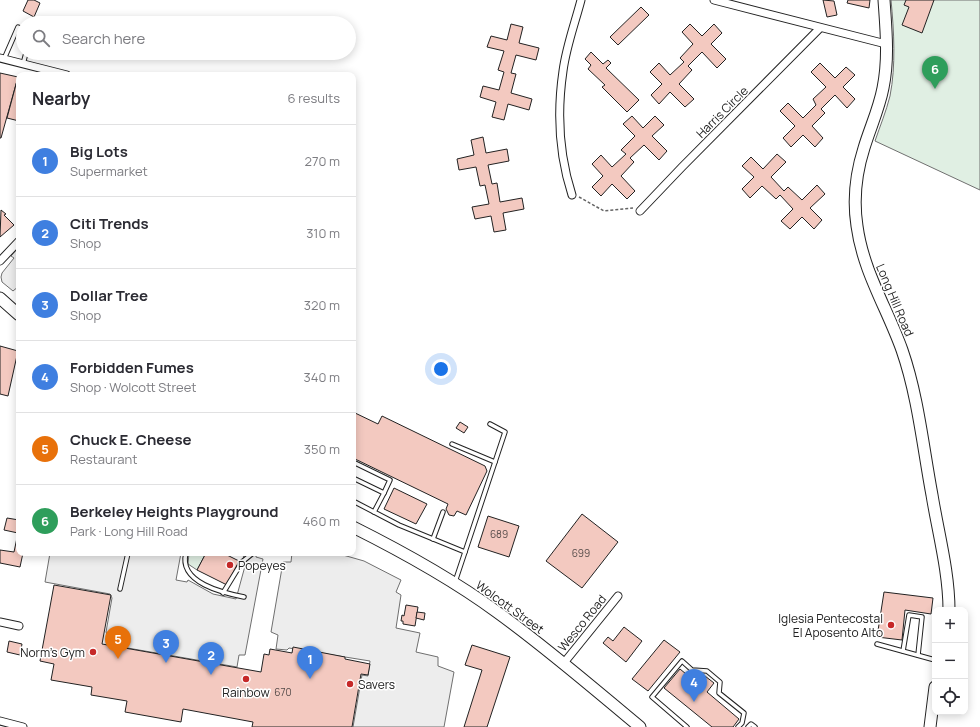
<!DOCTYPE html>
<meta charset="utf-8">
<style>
body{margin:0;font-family:Manrope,sans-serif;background:#f2f2f3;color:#2b2b33}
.controls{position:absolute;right:12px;bottom:12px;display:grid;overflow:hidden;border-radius:8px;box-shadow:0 2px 10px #0003}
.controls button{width:36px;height:36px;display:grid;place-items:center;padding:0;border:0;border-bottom:1px solid #e1e1e2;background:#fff;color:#2b2b33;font:20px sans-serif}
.you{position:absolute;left:441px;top:369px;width:14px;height:14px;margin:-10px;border:3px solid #fff;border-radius:50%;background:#1a73e8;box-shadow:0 0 0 6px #1a73e833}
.badge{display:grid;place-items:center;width:26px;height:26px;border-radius:50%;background:#c62828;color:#fff;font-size:13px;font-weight:700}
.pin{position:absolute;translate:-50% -33px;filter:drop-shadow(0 1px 2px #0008)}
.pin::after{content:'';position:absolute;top:21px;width:14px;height:12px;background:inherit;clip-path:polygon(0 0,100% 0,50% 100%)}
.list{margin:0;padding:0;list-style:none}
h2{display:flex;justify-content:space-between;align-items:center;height:52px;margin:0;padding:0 16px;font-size:17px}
h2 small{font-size:13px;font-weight:400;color:#7c7c81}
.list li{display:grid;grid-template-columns:26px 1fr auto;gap:12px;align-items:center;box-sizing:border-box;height:72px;padding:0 16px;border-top:1px solid #e1e1e2}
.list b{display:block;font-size:15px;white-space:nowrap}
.list p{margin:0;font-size:13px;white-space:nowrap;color:#7c7c81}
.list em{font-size:13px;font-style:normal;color:#7c7c81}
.icon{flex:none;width:22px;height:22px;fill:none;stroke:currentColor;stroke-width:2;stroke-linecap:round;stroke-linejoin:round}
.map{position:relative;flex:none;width:980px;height:727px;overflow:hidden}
.search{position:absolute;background:#fff;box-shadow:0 2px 10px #0003;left:16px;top:16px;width:340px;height:44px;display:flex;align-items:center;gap:10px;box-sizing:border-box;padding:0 14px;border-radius:22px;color:#7c7c81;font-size:15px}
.panel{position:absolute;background:#fff;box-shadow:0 2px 10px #0003;left:16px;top:72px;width:340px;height:484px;border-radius:8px}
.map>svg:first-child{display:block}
.green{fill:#e0efe3;stroke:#6f6f6f}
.parking{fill:#ededed;stroke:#6f6f6f}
.building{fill:#f3c9c0;stroke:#222}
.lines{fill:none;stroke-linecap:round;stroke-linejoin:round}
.lane-casing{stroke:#222;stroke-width:5.5}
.street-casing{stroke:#222;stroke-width:9}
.secondary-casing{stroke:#222;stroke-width:13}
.path{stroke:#646464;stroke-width:1.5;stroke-dasharray:3 2;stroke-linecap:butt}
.lane{stroke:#fff;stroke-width:3.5}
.street{stroke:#fff;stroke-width:7}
.secondary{stroke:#fff;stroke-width:11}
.poi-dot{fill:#c62828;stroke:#fff;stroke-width:1.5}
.labels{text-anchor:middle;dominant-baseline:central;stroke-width:3;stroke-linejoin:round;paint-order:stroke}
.number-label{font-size:10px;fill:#564c4a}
.street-label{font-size:12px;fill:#222;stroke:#fff}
.poi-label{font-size:12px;fill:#222;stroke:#fff;text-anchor:start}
</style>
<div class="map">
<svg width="980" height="727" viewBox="0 0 980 727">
<rect width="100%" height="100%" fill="#fff"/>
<g class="green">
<path d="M891,0H980V190L875,141C880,126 886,112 890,96C896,66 894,31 891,0Z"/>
<polygon points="189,553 206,553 197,570 188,564"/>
</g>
<g class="parking">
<polygon points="19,247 19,286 13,291 2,282 1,277 2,273 14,258 11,256"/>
<polygon points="50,553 181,553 176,580 187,582 188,580 213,594 236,599 245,566 243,554 241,553 256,553 256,557 263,559 245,655 239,655 237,667 116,646 109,639 106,632 112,598 110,594 45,582"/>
<polygon points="292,553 329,553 343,555 364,561 401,580 396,592 401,595 396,628 420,633 416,652 438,657 438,666 454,672 444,727 353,727 362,675 368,676 370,661 289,648 287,650 276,649 278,635 271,632 283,562 291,562"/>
</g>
<g class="building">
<polygon points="28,0 34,0 40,3 34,17 23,11"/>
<polygon points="823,0 834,1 837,15 827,17"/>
<polygon points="848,0 870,0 869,8 847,3"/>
<polygon points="906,0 934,0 922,33 902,25 909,7 904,5"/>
<polygon points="641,7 649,15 618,45 610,37"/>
<polygon points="511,24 523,27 519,43 539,48 536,60 516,55 511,73 516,74 511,93 532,99 529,110 508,104 504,120 492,117 496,102 480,97 483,86 499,90 504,72 498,70 504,51 487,47 491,36 507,40"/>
<polygon points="690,24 702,36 714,24 722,33 711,44 726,59 717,68 702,52 688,66 692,70 679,84 694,99 685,107 670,92 659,104 651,95 662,84 650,72 659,63 670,75 684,62 680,58 693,44 682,32"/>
<polygon points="591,52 603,64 608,60 611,63 606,68 639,100 627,112 602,87 605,85 588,69 591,65 585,59"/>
<polygon points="820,63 835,78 846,67 855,75 843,87 855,99 847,108 835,95 821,109 825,113 812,126 823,138 815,147 803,135 791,147 783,138 795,126 780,111 788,103 803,118 816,105 813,99 826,87 811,72"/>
<polygon points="0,73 18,77 1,138 0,138"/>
<polygon points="18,77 19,78 19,121 7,118"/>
<polygon points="632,116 643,128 655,116 664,125 652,136 667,151 659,160 644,145 630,158 634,162 621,176 635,191 627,199 612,184 601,196 592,187 603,176 592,164 601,155 612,167 626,154 621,150 635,136 623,124"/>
<polygon points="483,137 486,153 507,149 509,161 488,165 492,184 497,183 500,202 522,198 524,209 503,213 506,230 494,232 491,216 475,219 472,207 489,204 485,185 480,186 476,167 459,170 457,159 474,155 471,140"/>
<polygon points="777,154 786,162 771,177 784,191 788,187 802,200 817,185 825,194 810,208 822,220 814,229 802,217 790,229 781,221 793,209 780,195 776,199 762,186 750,198 742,189 754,177 742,166 751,157 763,169"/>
<polygon points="1,210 6,214 4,215 14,225 0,237"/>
<polygon points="0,346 18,351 8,396 0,394"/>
<polygon points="353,412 378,424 382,416 485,466 487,471 466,515 457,511 454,516 449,515 446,509 448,504 353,458"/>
<polygon points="460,422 468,427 464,433 456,428"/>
<polygon points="394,488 427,504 416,524 384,509"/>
<polygon points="582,514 618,542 582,588 546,561"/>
<polygon points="488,516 519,526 509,557 478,547"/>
<polygon points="7,518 19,520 19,553 23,553 20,567 0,563 0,550 14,552 18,533 4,530"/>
<polygon points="206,553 223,553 239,561 227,585 197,570"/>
<polygon points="54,585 111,595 102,644 261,672 264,654 269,655 270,649 292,653 293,647 345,657 345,659 370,664 368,675 361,674 352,727 252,727 253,722 183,709 181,722 125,712 127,701 91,695 92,687 51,680 54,664 40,661"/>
<polygon points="884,592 933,598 931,614 905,610 902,640 877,637"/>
<polygon points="406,605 418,607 415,626 403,624 403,621 401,621 402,615 404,616"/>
<polygon points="417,612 425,613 424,620 416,618"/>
<polygon points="624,627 642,641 626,662 603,643 608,637 613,641"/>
<polygon points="664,640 680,652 648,691 632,679"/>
<polygon points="9,641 22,644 20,655 7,652"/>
<polygon points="472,645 510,657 487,727 464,727 482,670 465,665"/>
<polygon points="680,669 698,684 705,676 714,683 707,692 739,719 733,727 712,727 664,688"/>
</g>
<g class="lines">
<defs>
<g id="lane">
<polyline points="4,59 18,27 23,29"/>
<polyline points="23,64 26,53"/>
<polyline points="452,444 495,462"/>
<polyline points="353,462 390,480 384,493"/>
<polyline points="353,478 384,493 374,512"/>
<polyline points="353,501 399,525 465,552 455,582"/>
<polyline points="433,539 443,512"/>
<polyline points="465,552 505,432 490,424"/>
<path d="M186,553C178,583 224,593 244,597"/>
<polyline points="120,589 128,553"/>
<polyline points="223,593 242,562 253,553"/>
<polyline points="877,644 935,660"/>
<polyline points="903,651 909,615 922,617 918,655"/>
<polyline points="687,727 652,697 682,661 692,670 707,671 720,682 719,693 744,713 742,723 738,727"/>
<polyline points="748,727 751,724 755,727"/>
</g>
<g id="street">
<polyline points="714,0 886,44"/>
<polyline points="0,58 67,75"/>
<path d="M572,195C559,155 557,112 563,71C566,47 575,23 581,0"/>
<polyline points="640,211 682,167 820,28"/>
<polyline points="0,261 19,241"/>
<polyline points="0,622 19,626"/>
<polyline points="563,664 618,596"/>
<polyline points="0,721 23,727"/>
</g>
<g id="secondary">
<path d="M884,0C886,29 889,59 883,88C879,109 870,128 864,148C856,173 853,200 857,226C863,271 887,308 902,350C918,396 923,447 932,495C938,532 949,572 949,610"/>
<polyline points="0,298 19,315"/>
<path d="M353,527C403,552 452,579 497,612C547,648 593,688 640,727"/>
<polyline points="930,727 935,687"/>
</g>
</defs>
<use href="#lane" class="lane-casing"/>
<use href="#street" class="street-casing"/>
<use href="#secondary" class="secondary-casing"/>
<polyline class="path" points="579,197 604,211 633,208"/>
<use href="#lane" class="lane"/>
<use href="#street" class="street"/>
<use href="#secondary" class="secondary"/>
</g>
<g class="poi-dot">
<circle cx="230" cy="565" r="4"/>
<circle cx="891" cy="625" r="4"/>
<circle cx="93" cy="652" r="4"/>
<circle cx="246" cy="679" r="4"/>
<circle cx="350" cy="684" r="4"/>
</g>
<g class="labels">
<g class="number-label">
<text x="499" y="534">689</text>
<text x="581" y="553">699</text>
<text x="283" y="692">670</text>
</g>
<g class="street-label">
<text transform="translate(722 112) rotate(-45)">Harris Circle</text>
<text transform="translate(895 300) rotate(67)">Long Hill Road</text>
<text transform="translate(510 607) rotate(36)">Wolcott Street</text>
<text transform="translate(582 623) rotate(-51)">Wesco Road</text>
</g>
<g class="poi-label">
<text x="238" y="565">Popeyes</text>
<text x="883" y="618" text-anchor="end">Iglesia Pentecostal<tspan x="883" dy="14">El Aposento Alto</tspan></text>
<text x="85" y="652" text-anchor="end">Norm's Gym</text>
<text x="358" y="684">Savers</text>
<text x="246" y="692" text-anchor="middle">Rainbow</text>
</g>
</g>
</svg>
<div class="controls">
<button>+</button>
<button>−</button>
<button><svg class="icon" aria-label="locate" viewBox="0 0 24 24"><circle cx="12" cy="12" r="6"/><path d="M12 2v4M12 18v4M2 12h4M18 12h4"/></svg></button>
</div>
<div class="you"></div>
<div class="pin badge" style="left:310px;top:679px;background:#3f7fe0">1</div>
<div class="pin badge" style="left:211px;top:675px;background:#3f7fe0">2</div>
<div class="pin badge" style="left:166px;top:663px;background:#3f7fe0">3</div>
<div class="pin badge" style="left:694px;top:702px;background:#3f7fe0">4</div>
<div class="pin badge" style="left:118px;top:659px;background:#e8710a">5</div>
<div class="pin badge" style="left:935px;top:89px;background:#2e9e5b">6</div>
<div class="search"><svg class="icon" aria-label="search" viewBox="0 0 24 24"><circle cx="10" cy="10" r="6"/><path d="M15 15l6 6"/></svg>Search here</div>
<section class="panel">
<h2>Nearby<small>6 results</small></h2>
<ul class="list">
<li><span class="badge" style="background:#3f7fe0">1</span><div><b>Big Lots</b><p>Supermarket</p></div><em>270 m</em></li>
<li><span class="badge" style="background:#3f7fe0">2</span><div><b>Citi Trends</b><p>Shop</p></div><em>310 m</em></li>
<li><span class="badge" style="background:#3f7fe0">3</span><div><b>Dollar Tree</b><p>Shop</p></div><em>320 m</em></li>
<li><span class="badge" style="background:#3f7fe0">4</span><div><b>Forbidden Fumes</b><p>Shop · Wolcott Street</p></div><em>340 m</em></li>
<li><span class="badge" style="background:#e8710a">5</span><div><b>Chuck E. Cheese</b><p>Restaurant</p></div><em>350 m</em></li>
<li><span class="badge" style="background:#2e9e5b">6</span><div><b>Berkeley Heights Playground</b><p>Park · Long Hill Road</p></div><em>460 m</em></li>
</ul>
</section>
</div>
